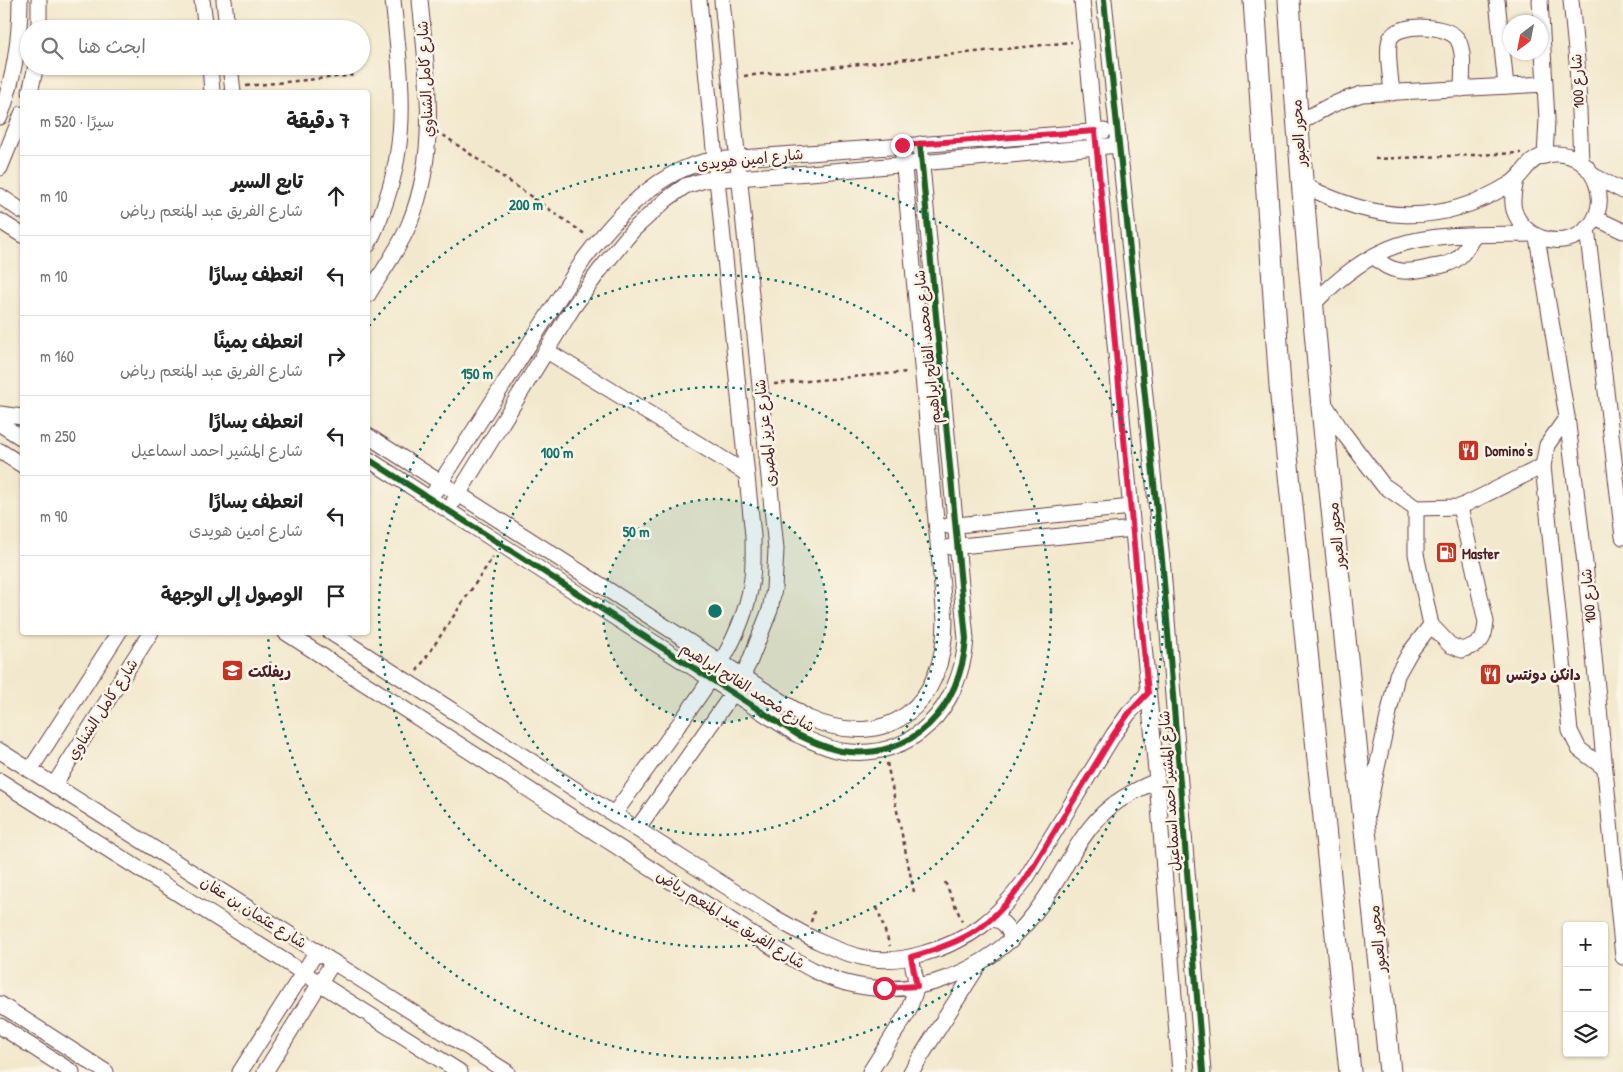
<!DOCTYPE html>
<html lang="ar">
<meta charset="utf-8">
<style>
body{margin:0;font-family:"Patrick Hand","Playpen Sans Arabic",sans-serif;background:#f6f6f6;color:#222;direction:rtl}
.controls{position:absolute;right:15px;bottom:15px;display:grid;overflow:hidden;border-radius:5px;box-shadow:0 1px 4px #0004}
.controls button{width:45px;height:45px;display:grid;place-items:center;padding:0;border:0;border-bottom:1px solid #e0e0e0;background:#fff;color:#222;font:25px sans-serif}
.compass{position:absolute;left:1503px;top:15px;width:45px;height:45px;border-radius:50%;background:#fff;box-shadow:0 1px 4px #0004;rotate:212deg}
.stop{position:absolute;width:15px;height:15px;margin:-11px;border:4px solid #e11d48;border-radius:50%;background:#fff}
.stop.end{background:#e11d48;border-color:#fff;box-shadow:0 1px 5px #0008}
.list{margin:0;padding:0;list-style:none}
h2{display:flex;justify-content:space-between;align-items:center;height:65px;margin:0;padding:0 20px;font-size:21px}
h2 small{font-size:16px;font-weight:400;color:#767676}
.list li{display:grid;grid-template-columns:32px 1fr auto;gap:15px;align-items:center;box-sizing:border-box;height:80px;padding:0 20px;border-top:1px solid #e0e0e0}
.list b{display:block;font-size:19px;white-space:nowrap}
.list p{margin:0;font-size:16px;white-space:nowrap;color:#767676}
.list em{font-size:16px;font-style:normal;color:#767676}
.icon{flex:none;width:28px;height:28px;fill:none;stroke:currentColor;stroke-width:2;stroke-linecap:round;stroke-linejoin:round}
.map{position:relative;flex:none;width:1623px;height:1072px;overflow:hidden;direction:ltr}
.search{position:absolute;background:#fff;box-shadow:0 1px 4px #0004;left:20px;top:20px;width:350px;height:55px;display:flex;align-items:center;gap:12px;box-sizing:border-box;padding:0 18px;border-radius:28px;color:#767676;font-size:19px}
.panel{position:absolute;background:#fff;box-shadow:0 1px 4px #0004;left:20px;top:90px;width:350px;height:545px;border-radius:5px;direction:rtl}
.map>svg:first-child{display:block}
.lines{fill:none;stroke-linecap:round;stroke-linejoin:round}
.minor-casing{stroke:#633d43;stroke-width:17}
.highway-casing{stroke:#633d43;stroke-width:23}
.path{stroke:#633d43;stroke-width:2.5;stroke-dasharray:4 4;stroke-linecap:butt}
.minor{stroke:#fff;stroke-width:15}
.highway{stroke:#fff;stroke-width:21}
.cycleway-casing{stroke:#fcf5e5;stroke-width:9}
.cycleway{stroke:#1b5e20;stroke-width:6}
.route{stroke:#e11d48;stroke-width:6}
.ring{fill:none;stroke:#0f766e;stroke-width:2.5;stroke-dasharray:2.5 5}
.labels{text-anchor:middle;dominant-baseline:central;stroke-width:5;stroke-linejoin:round;paint-order:stroke}
.street-label{font-size:15px;fill:#4a1f2b;stroke:#fcf5e5}
.poi-label{font-size:15px;font-weight:bold;fill:#4a1f2b;stroke:#fcf5e5;text-anchor:start}
.centre{fill:#0f766e;stroke:#fcf5e5;stroke-width:2.5}
.ring-label{font-size:15px;text-anchor:middle;font-weight:bold;fill:#0f766e;stroke:#fcf5e5;stroke-width:5;stroke-linejoin:round;paint-order:stroke}
</style>
<div class="map">
<svg width="1623" height="1072" viewBox="0 0 1623 1072">
<rect width="100%" height="100%" fill="#fcf5e5"/>
<filter id="ink" filterUnits="userSpaceOnUse"><feTurbulence type="fractalNoise" baseFrequency=".02" numOctaves="2"/><feDisplacementMap in="SourceGraphic" scale="10" xChannelSelector="R" yChannelSelector="G"/><feConvolveMatrix kernelMatrix="1 2 1 2 8 2 1 2 1" color-interpolation-filters="sRGB"/></filter>
<filter id="wash" filterUnits="userSpaceOnUse"><feTurbulence type="fractalNoise" baseFrequency=".0096" numOctaves="4" result="noise"/><feDisplacementMap in="SourceGraphic" scale="20" xChannelSelector="R" yChannelSelector="G"/><feGaussianBlur stdDeviation="1.12" result="paint"/><feColorMatrix in="noise" values="0 0 0 0 0 0 0 0 0 0 0 0 0 0 0 0 0 1.4 0 .05"/><feComposite in="paint" operator="in"/></filter>
<g filter="url(#wash)">
<rect width="100%" height="100%" fill="#f2e8cd"/>
</g>
<g filter="url(#ink)">
<g class="lines">
<defs>
<g id="minor">
<polyline points="39,0 39,29"/>
<polyline points="202,0 206,29"/>
<polyline points="224,0 227,29"/>
<polyline points="1082,0 1157,781 1180,1072"/>
<polyline points="1104,0 1163,570 1203,1072"/>
<polyline points="1497,0 1506,86"/>
<polyline points="1540,0 1547,119 1545,156"/>
<polyline points="1571,0 1577,61 1581,162"/>
<polyline points="210,66 212,92"/>
<polyline points="230,66 233,92"/>
<polyline points="30,92 36,66"/>
<path d="M1392,93C1391,80 1386,51 1390,39C1397,22 1449,24 1458,40C1465,53 1462,74 1462,89"/>
<path d="M0,117C14,79 20,41 20,0"/>
<path d="M1297,125C1318,110 1337,101 1362,94L1545,84"/>
<polyline points="0,168 22,114"/>
<polyline points="1594,176 1623,191"/>
<path d="M1302,184C1373,222 1439,228 1510,184C1528,173 1525,156 1555,154C1596,152 1616,210 1582,233C1558,249 1523,238 1514,210C1511,199 1514,190 1516,180"/>
<polyline points="0,196 22,211"/>
<polyline points="1595,218 1623,231"/>
<polyline points="0,221 22,235"/>
<polyline points="1587,228 1623,537"/>
<polyline points="1537,237 1567,417 1585,563 1623,957"/>
<path d="M368,245C412,154 403,96 393,0"/>
<path d="M1374,256C1391,275 1409,273 1432,267C1441,266 1451,264 1458,258C1465,253 1469,243 1474,236"/>
<path d="M368,295C382,271 400,248 410,222C439,150 427,75 420,0"/>
<path d="M1313,304C1337,280 1365,256 1398,245C1440,232 1488,235 1532,234"/>
<polyline points="547,351 746,473"/>
<polyline points="1324,403 1342,431 1383,485 1416,508 1460,507 1543,466"/>
<polyline points="0,414 22,417"/>
<polyline points="1567,417 1547,445 1543,466 1570,731 1579,749 1603,767"/>
<polyline points="0,424 22,438"/>
<path d="M368,436L808,718C889,753 945,705 945,620L902,145"/>
<polyline points="0,451 22,465"/>
<path d="M368,459L798,735C812,741 825,748 841,751C913,762 961,707 966,639L920,144"/>
<path d="M435,491L584,259C616,217 659,168 714,160L1104,131"/>
<polyline points="454,501 572,309 600,270 633,230 667,199 685,186 705,180 810,173 1119,145"/>
<path d="M1416,508V554L1431,625L1450,645L1462,650C1480,643 1484,643 1486,622L1460,507"/>
<polyline points="948,526 1131,507"/>
<polyline points="950,547 1133,529"/>
<path d="M285,632L774,948C797,961 820,976 846,983C917,1002 990,971 1034,914C1079,856 1079,811 1157,781"/>
<path d="M330,632L777,919C805,935 833,951 865,958C885,962 906,959 925,953C971,940 997,918 1025,880L1114,734L1129,713L1148,693"/>
<polyline points="0,751 507,1072"/>
<polyline points="30,770 119,632"/>
<polyline points="0,781 460,1072"/>
<polyline points="54,785 151,632"/>
<path d="M614,814C635,785 656,756 677,727C708,684 742,639 751,585C754,569 753,552 753,536L699,0"/>
<polyline points="1367,814 1397,675 1410,652 1431,625"/>
<polyline points="637,829 733,693 749,663 770,610 774,589 776,549 722,0"/>
<path d="M992,919C1004,920 1009,928 1012,940"/>
<polyline points="0,1004 106,1072"/>
<polyline points="0,1026 72,1072"/>
<polyline points="240,1072 317,951"/>
<polyline points="265,1072 333,962"/>
<polyline points="870,1072 908,1012 917,986 911,957"/>
<polyline points="911,1072 978,966"/>
</g>
<g id="highway">
<polyline points="1254,0 1280,387 1350,1072"/>
<path d="M1289,0C1312,358 1354,715 1390,1072"/>
</g>
</defs>
<use href="#minor" class="minor-casing"/>
<use href="#highway" class="highway-casing"/>
<g class="path">
<polyline points="744,76 1072,42"/>
<polyline points="246,86 356,75"/>
<polyline points="443,135 586,235"/>
<polyline points="1375,159 1521,153"/>
<polyline points="774,384 908,372"/>
<polyline points="417,671 493,557"/>
<polyline points="887,763 914,892"/>
<polyline points="945,882 962,921"/>
<polyline points="877,907 890,946"/>
<polyline points="811,922 814,911"/>
</g>
<use href="#minor" class="minor"/>
<use href="#highway" class="highway"/>
<defs>
<g id="cycleway">
<polyline points="1104,0 1163,570 1203,1072"/>
<path d="M368,459L798,735C812,741 825,748 841,751C913,762 961,707 966,639L920,144"/>
</g>
</defs>
<use href="#cycleway" class="cycleway-casing"/>
<use href="#cycleway" class="cycleway"/>
</g>
</g>
<g class="lines" filter="url(#ink)">
<path class="route" d="M884,988L917,986L911,957C967,941 990,928 1025,880L1114,734L1129,713L1148,693L1095,131L902,145"/>
</g>
<circle cx="715" cy="611" r="112" fill="#0f766e" fill-opacity=".12"/>
<g class="ring">
<circle cx="715" cy="611" r="112"/>
<circle cx="715" cy="611" r="224"/>
<circle cx="715" cy="611" r="336"/>
<path d="M369 326A448 448 0 1 1 268 634"/>
</g>
<defs>
<symbol id="restaurant-square" viewBox="-11 -11 22 22"><rect x="-9" y="-9" width="18" height="18" rx="4" fill="#c8321e" stroke="#fcf5e5"/><path d="M-5-6h1v4h1v-4h1v4h1v-4h1v5L-1.5 .5V6h-2V.5L-5-1ZM5-6V6H3V1.5H1.5Q1.5-4 5-6Z" fill="#fff"/></symbol>
<symbol id="fuel-square" viewBox="-11 -11 22 22"><rect x="-9" y="-9" width="18" height="18" rx="4" fill="#c8321e" stroke="#fcf5e5"/><path d="M-5.5-6h7V0h2V4h1.3V-2.5L3-4.5l.8-.8L6-3V5H2.5V1h-1V6h-7ZM-4.2-4.7v3.2H.2V-4.7Z" fill="#fff"/></symbol>
<symbol id="school-square" viewBox="-11 -11 22 22"><rect x="-9" y="-9" width="18" height="18" rx="4" fill="#c8321e" stroke="#fcf5e5"/><path d="M0-5L7-2L0 1L-7-2ZM-4 1L0 2.5L4 1V4Q0 6-4 4Z" fill="#fff"/></symbol>
</defs>
<g fill-rule="evenodd">
<use href="#restaurant-square" x="1456" y="438" width="25" height="25"/>
<use href="#fuel-square" x="1434" y="540" width="25" height="25"/>
<use href="#school-square" x="220" y="658" width="25" height="25"/>
<use href="#restaurant-square" x="1478" y="662" width="25" height="25"/>
</g>
<g class="labels">
<g class="street-label">
<text transform="translate(425 79) rotate(-93)">شارع كامل الشناوي</text>
<text transform="translate(1577 81) rotate(-93)">شارع 100</text>
<text transform="translate(1298 133) rotate(-94)">محور العبور</text>
<text transform="translate(750 159) rotate(-6)">شارع امين هويدى</text>
<text transform="translate(927 347) rotate(-96)">شارع محمد الفاتح ابراهيم</text>
<text transform="translate(765 433) rotate(-96)">شارع عزيز المصرى</text>
<text transform="translate(1336 536) rotate(-96)">محور العبور</text>
<text transform="translate(1588 596) rotate(-95)">شارع 100</text>
<text transform="translate(748 687) rotate(32)">شارع محمد الفاتح ابراهيم</text>
<text transform="translate(102 709) rotate(-57)">شارع كامل الشناوي</text>
<text transform="translate(1169 791) rotate(-94)">شارع المشير احمد اسماعيل</text>
<text transform="translate(254 912) rotate(32)">شارع عثمان بن عفان</text>
<text transform="translate(731 919) rotate(32)">شارع الفريق عبد المنعم رياض</text>
<text transform="translate(1377 939) rotate(-96)">محور العبور</text>
</g>
<g class="poi-label">
<text x="1485" y="450">Domino's</text>
<text x="1462" y="553">Master</text>
<text x="248" y="671">ريفلكت</text>
<text x="1506" y="674">دانكن دونتس</text>
</g>
</g>
<circle cx="715" cy="611" r="8" class="centre"/>
<g class="ring-label">
<text x="526" y="210">200 m</text>
<text x="477" y="379">150 m</text>
<text x="557" y="458">100 m</text>
<text x="636" y="537">50 m</text>
</g>
</svg>
<div class="controls">
<button>+</button>
<button>−</button>
<button><svg class="icon" aria-label="layers" viewBox="0 0 24 24"><path d="M12 4l9 5-9 5-9-5zM3 14l9 5 9-5"/></svg></button>
</div>
<svg class="compass" viewBox="-18 -18 36 36"><path d="M0-13l5 13h-10z" fill="#e53935"/><path d="M0 13l5-13h-10z" fill="#767676"/></svg>
<div class="stop" style="left:884px;top:988px"></div>
<div class="stop end" style="left:902px;top:145px"></div>
<div class="search"><svg class="icon" aria-label="search" viewBox="0 0 24 24"><circle cx="10" cy="10" r="6"/><path d="M15 15l6 6"/></svg>ابحث هنا</div>
<section class="panel">
<h2>7 دقيقة<small>سيرًا · 520 m</small></h2>
<ul class="list">
<li><svg class="icon" aria-label="ahead" viewBox="0 0 24 24"><path d="M12 20V5M6 11l6-6 6 6"/></svg><div><b>تابع السير</b><p>شارع الفريق عبد المنعم رياض</p></div><em>10 m</em></li>
<li><svg class="icon" aria-label="left" viewBox="0 0 24 24"><path d="M17 20v-9H6M10 6l-5 5 5 5"/></svg><div><b>انعطف يسارًا</b></div><em>10 m</em></li>
<li><svg class="icon" aria-label="right" viewBox="0 0 24 24"><path d="M7 20v-9h11M14 6l5 5-5 5"/></svg><div><b>انعطف يمينًا</b><p>شارع الفريق عبد المنعم رياض</p></div><em>160 m</em></li>
<li><svg class="icon" aria-label="left" viewBox="0 0 24 24"><path d="M17 20v-9H6M10 6l-5 5 5 5"/></svg><div><b>انعطف يسارًا</b><p>شارع المشير احمد اسماعيل</p></div><em>250 m</em></li>
<li><svg class="icon" aria-label="left" viewBox="0 0 24 24"><path d="M17 20v-9H6M10 6l-5 5 5 5"/></svg><div><b>انعطف يسارًا</b><p>شارع امين هويدى</p></div><em>90 m</em></li>
<li><svg class="icon" aria-label="arrive" viewBox="0 0 24 24"><path d="M6 21V4h12l-3 4 3 4H6"/></svg><div><b>الوصول إلى الوجهة</b></div></li>
</ul>
</section>
</div>
